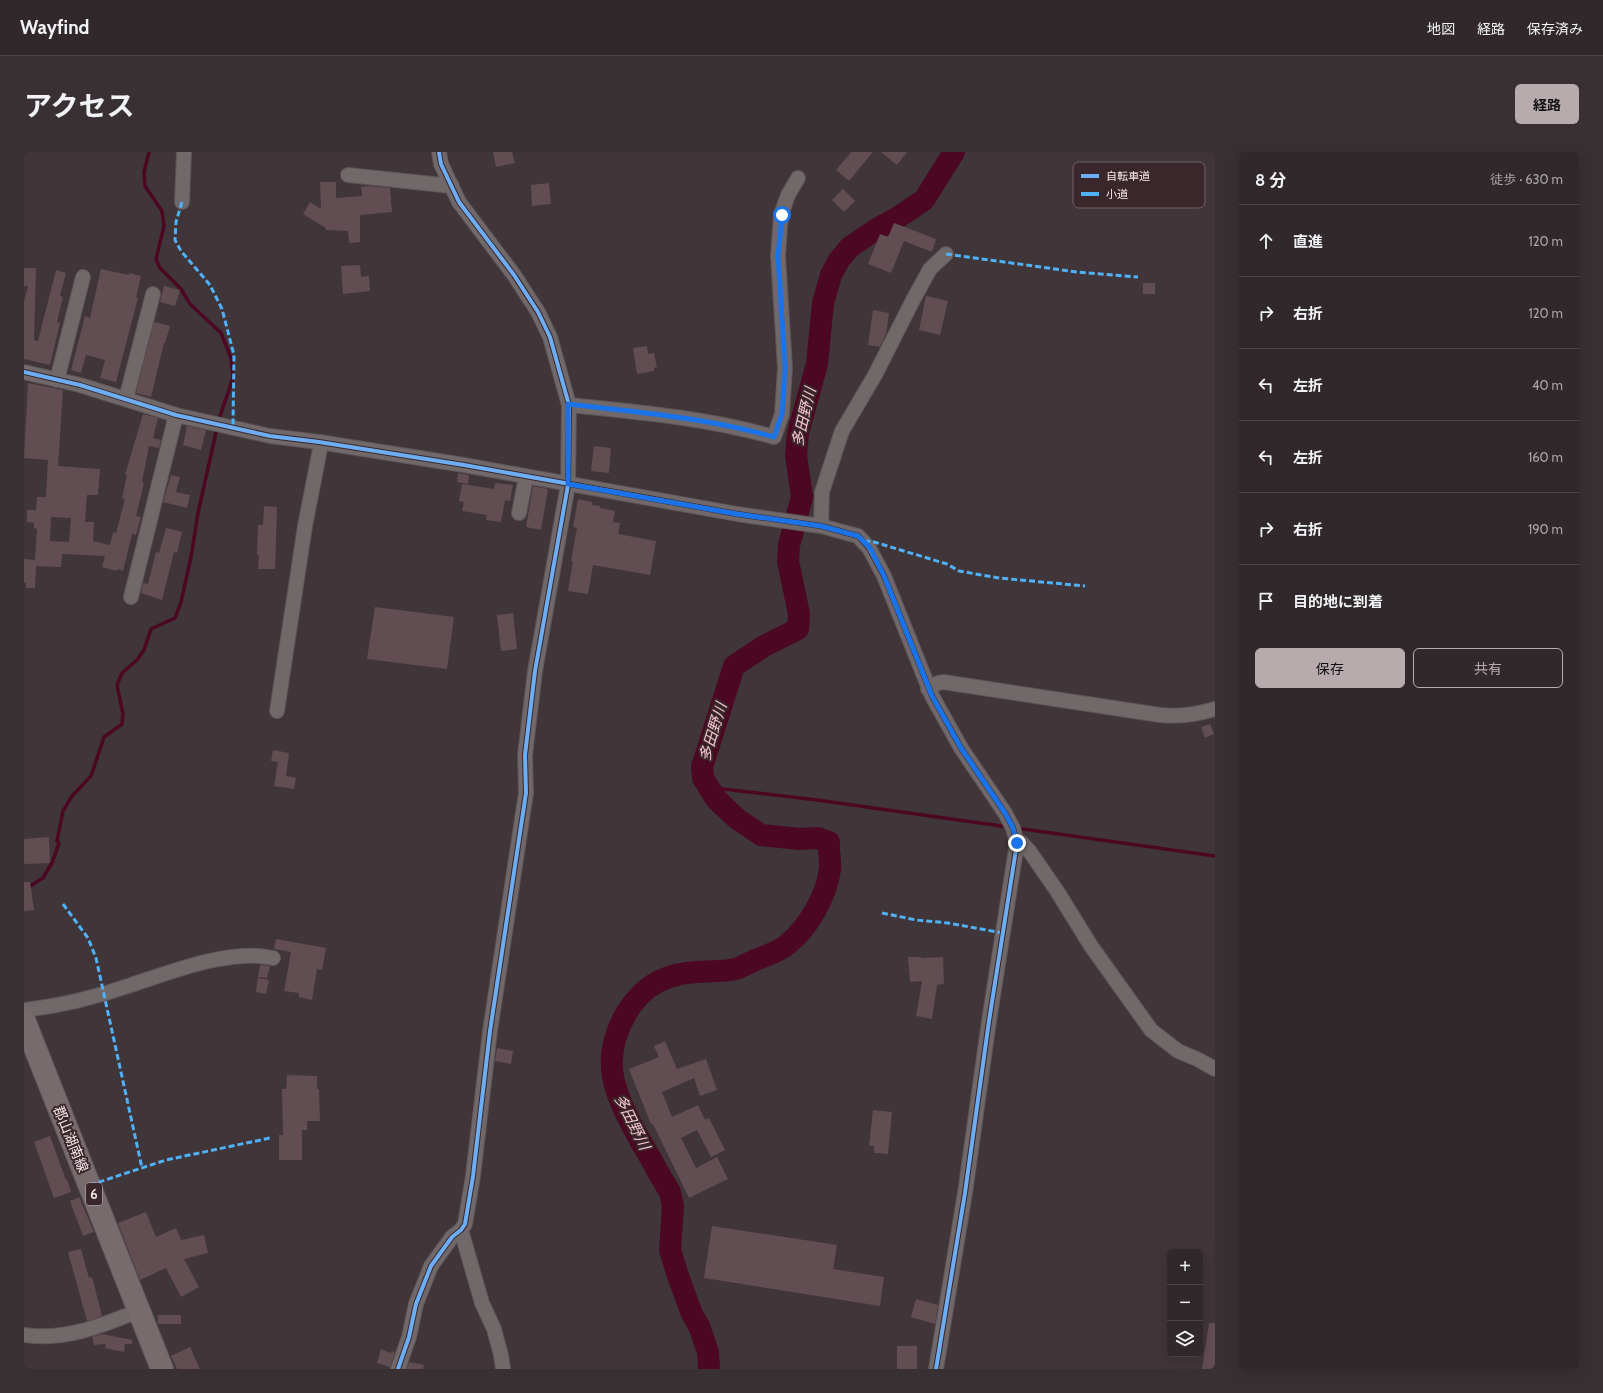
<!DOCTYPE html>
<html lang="ja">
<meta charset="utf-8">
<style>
body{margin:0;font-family:Cabin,"Noto Sans JP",sans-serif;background:#383032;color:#f1f3f6}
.controls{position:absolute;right:12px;bottom:12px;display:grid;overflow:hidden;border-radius:6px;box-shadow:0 4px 16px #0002}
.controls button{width:36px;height:36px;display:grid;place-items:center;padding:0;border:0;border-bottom:1px solid #4b4447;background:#30282a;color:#f1f3f6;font:20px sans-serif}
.stop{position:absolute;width:12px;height:12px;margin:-9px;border:3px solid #1a73e8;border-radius:50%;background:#fff}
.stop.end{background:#1a73e8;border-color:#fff;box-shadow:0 1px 4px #0008}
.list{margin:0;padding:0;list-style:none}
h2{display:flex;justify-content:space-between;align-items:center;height:52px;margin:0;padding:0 16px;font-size:17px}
h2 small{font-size:13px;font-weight:400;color:#a8a6a8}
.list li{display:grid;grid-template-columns:26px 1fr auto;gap:12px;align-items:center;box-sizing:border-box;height:72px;padding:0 16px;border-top:1px solid #4b4447}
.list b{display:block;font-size:15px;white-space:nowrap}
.list em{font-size:13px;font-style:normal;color:#a8a6a8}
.actions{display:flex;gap:8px;padding:12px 16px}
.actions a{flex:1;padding:9px 0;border:1px solid #b8abae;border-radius:6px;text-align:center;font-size:14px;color:#b8abae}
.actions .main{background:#b8abae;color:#111}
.icon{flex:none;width:22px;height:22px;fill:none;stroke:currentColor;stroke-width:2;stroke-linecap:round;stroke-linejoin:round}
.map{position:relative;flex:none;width:1191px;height:1217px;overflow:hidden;border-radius:6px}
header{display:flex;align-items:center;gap:24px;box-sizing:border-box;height:56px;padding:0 20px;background:#30282a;border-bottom:1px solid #4b4447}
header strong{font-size:19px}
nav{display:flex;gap:22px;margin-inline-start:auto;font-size:14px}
.intro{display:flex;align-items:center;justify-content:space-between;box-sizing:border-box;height:96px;padding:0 24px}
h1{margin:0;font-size:28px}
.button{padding:10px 18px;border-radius:6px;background:#b8abae;color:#111;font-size:14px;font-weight:700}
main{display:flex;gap:24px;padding:0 24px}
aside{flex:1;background:#30282a;border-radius:6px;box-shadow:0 4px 16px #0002}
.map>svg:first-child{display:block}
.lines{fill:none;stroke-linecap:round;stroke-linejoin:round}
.stream{stroke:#4c0723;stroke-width:3.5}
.river{stroke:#4c0723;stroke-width:22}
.building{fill:#624d53;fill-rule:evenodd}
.street-casing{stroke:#5d5456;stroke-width:16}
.primary-casing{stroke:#5d5456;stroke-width:24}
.street{stroke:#706869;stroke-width:14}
.primary{stroke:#776b6e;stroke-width:22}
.quiet{stroke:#4fb1f8;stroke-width:3;stroke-dasharray:6 3;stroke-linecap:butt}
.cycleway-casing{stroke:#39272b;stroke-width:6}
.cycleway{stroke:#6dadf4;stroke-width:4}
.route{stroke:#1a73e8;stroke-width:5}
.labels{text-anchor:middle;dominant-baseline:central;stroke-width:4;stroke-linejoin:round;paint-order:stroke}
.shield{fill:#39272b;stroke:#bfb0b4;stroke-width:1}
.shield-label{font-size:13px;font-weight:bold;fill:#f8ebee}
.street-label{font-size:14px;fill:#f8ebee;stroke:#39272b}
.water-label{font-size:15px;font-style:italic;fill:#f6c7d1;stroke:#39272b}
.key{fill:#39272b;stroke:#726266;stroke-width:1}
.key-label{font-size:11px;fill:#f8ebee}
</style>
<header>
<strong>Wayfind</strong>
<nav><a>地図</a><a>経路</a><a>保存済み</a></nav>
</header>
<div class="intro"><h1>アクセス</h1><a class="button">経路</a></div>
<main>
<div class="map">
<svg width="1191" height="1217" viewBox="0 0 1191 1217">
<rect width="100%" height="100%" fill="#403538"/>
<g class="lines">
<g class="stream">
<polyline points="125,0 120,20 121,34 138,59 140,74 132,107 136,116 157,137 166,152 197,181 207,206 209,226 194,270"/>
<polyline points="683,635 793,648 984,675"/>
<polyline points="992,676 1191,704"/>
<polyline points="0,738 19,726 28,711 35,691 33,689 39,659 48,644 67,624 80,585 98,572 99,562 93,533 98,521 113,508 120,498 127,477 151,466 157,450 167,405 174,361 193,276"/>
</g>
<path class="river" d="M685,1217L684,1200L675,1174L668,1162L654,1124L646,1098L649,1054L646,1040C635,1023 627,1006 617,990C592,944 573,910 603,860C615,841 629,829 652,823C671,818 692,821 712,817C718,815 725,811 731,808C741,804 755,800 764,792C784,776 803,743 806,717C807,709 804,699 805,690L794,686L776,687L737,683L712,666L692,647L679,626L678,615L710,514L740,494L774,477L775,462L764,409L765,393L778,345L772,303L774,281L793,212L799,151L807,123L815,108L826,95L851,78L873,66L900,48L930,0"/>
</g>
<g class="building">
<polygon points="469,0 488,0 491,11 472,15"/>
<polygon points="827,0 849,0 825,29 812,18"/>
<polygon points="857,0 883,0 873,13"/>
<polygon points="296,30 312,30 312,46 338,44 337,35 345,34 366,36 368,60 336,63 336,90 325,91 324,79 302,78 302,76 279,62 286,50 297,57"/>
<polygon points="525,31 527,52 508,54 507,33"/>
<polygon points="819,37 831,49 820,60 808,48"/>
<polygon points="870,71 912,87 908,100 880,89 867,121 844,112 856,82 864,85"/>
<polygon points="336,113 337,125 345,124 346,139 319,142 317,114"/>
<polygon points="0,116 12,116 10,188 14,189 32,118 42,121 36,144 39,145 33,170 36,171 26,213 0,207 0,149 4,134 0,134"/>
<polygon points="77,117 105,123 105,121 117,124 112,145 114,146 92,230 76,226 81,208 62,203 57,221 47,218 61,164 66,166"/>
<rect x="1119" y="131" width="12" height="11"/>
<polygon points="140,134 156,138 151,154 136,150"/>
<polygon points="902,144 924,149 916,183 895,178"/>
<polygon points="849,158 865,161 862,182 856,195 844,193"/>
<polygon points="130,170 146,174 141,191 140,191 127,245 112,241"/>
<polygon points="623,194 624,202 630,201 633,215 630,216 630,219 613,222 609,196"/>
<path d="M4,231L39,238L34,314L76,317L74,343H63L61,370H70L69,389L86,393L89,380L92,381L101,347L98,346L103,323H101L119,262L134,266L129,286L137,288L135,296L125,294L118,330L120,331L112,364L117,365L112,383L108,382L99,419L93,417V419L78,415L81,404L38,402L37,415L12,414L11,436H2V431L0,430V407L11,408L13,377L10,376V371L3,370V358H12L13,345H22L24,308L0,306ZM27,365L47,366L45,390L26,389Z"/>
<polygon points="163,274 182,278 177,298 159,293"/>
<polygon points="570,294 587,296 585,321 567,319"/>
<polygon points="434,321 445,323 444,332 433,330"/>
<polygon points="147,323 156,325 152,340 166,343 163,356 139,350"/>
<polygon points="471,331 489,333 486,349 481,348 477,370 462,368 463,363 438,359 440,350 435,349 438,332 470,337"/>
<polygon points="509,334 524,337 517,378 502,375"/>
<polygon points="554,347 568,350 568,353 576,354 576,356 591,359 589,370 596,371 594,382 632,389 626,423 569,413 564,442 544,439 549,410 547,409 553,376 549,375"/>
<polygon points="240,354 253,355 251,417 234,417 235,403 233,403 234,373 239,373"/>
<polygon points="142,376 158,380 153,401 150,400 138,448 117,441 119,431 124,432 132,400 135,401"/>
<polygon points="351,455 430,465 423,517 343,507"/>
<polygon points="489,461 493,497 477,499 473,463"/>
<polygon points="1186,572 1190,582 1181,586 1177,575"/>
<polygon points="249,598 265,601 262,624 272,626 270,637 250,634 254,610 247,609"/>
<polygon points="25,685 26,711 0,712 0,687"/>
<polygon points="0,730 6,730 10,758 0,759"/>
<polygon points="252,787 302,796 298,818 293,817 288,848 275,845 275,841 260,839 267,800 250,797"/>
<polygon points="884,805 897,805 897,806 919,805 920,832 913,833 908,867 892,864 898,829 886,830"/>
<polygon points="236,813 246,814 243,826 234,825"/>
<polygon points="234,826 245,828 242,842 232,840"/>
<polygon points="641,889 653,917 682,907 693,938 676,944 670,926 638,940 648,965 674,953 681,968 685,966 701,998 687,1005 673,978 657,986 672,1016 693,1005 704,1027 665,1046 629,972 627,972 605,917 635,905 630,894"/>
<polygon points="473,896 489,899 487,912 471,909"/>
<polygon points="263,923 293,924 293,937 295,937 296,969 283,969 283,978 278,978 278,1008 255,1008 255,983 259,983 258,937 262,937"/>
<polygon points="849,958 868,960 864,1002 850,1001 850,994 845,994"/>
<polygon points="26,984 42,1028 43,1027 47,1040 30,1046 10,990"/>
<polygon points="55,1045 70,1080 59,1084 46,1049"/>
<polygon points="122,1060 132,1085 152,1076 157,1088 180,1083 184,1101 160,1107 175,1135 157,1145 142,1116 116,1128 94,1071"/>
<polygon points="688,1074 813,1093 809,1117 860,1125 856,1154 680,1126"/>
<polygon points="57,1097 65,1126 68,1125 78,1164 63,1169 44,1100"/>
<polygon points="892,1147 914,1153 911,1172 887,1165"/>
<rect x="134" y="1163" width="23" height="9"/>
<polygon points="1185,1171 1191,1171 1191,1217 1178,1217"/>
<polygon points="78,1182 108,1188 108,1192 101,1192 100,1200 81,1196 82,1192 70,1193 68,1185"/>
<rect x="873" y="1194" width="20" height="23"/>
<polygon points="166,1195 176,1217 153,1217 147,1204"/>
<polygon points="357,1197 367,1201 368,1199 371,1200 366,1215 353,1211"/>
<polygon points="385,1210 400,1213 399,1217 383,1217"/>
</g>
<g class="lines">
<defs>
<g id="street">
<polyline points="324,23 428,34"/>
<polyline points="158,50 160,0"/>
<polyline points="0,220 56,233 152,263 246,284 295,290 440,313 713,362 797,374 834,384 845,396 860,424 908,544 937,596 981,661 989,676 993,691 965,869 941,1041 912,1217"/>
<polyline points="33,228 59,125"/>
<polyline points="102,247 129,142"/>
<path d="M545,253C614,260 683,266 750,285L758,262L761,216L754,104L757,63L764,43L774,26"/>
<polyline points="495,361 502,325"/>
<polyline points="797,374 798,340 818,279 851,223 889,148 906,117 922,102"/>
<polyline points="107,445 152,263"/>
<path d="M904,537L914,531L919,530L1136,563C1155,565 1172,563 1191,557"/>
<polyline points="253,559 281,374 296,297 295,290"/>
<polyline points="993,688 998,691 1006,700 1033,739 1067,794 1127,878 1154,899 1173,907 1191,917"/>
<path d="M0,858C36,854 73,845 107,833C147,820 207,796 249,806"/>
<polyline points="437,1078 458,1151 470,1177 477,1203 479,1217"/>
<path d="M0,1183C41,1189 77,1174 114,1159"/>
<polyline points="374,1217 385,1185 392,1152 407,1114 428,1085 437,1078 441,1072 449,1024 466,879 502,641 501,603 511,519 544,333 545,253 526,185 514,160 490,123 435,50 417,12 415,0"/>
</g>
<polyline id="primary" points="0,868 138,1217"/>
</defs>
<use href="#street" class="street-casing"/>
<use href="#primary" class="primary-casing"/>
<use href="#street" class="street"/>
<use href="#primary" class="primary"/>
<g class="quiet">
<polyline points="158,50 152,70 151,88 157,99 186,133 198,157 210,203 209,276"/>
<polyline points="922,102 1053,120 1114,125"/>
<polyline points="840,389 850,390 923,412 935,419 975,426 1061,434"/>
<polyline points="39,752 64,786 72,806 118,1016"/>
<polyline points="858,761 892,768 924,771 979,781"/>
<polyline points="66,1033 142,1008 246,986"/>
</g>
<defs>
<g id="cycleway">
<polyline points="0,220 56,233 152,263 246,284 295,290 440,313 713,362 797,374 834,384 845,396 860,424 908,544 937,596 981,661 989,676 993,691 965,869 941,1041 912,1217"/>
<polyline points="374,1217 385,1185 392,1152 407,1114 428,1085 437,1078 441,1072 449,1024 466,879 502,641 501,603 511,519 544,333 545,253 526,185 514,160 490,123 435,50 417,12 415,0"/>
</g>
</defs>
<use href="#cycleway" class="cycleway-casing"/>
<use href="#cycleway" class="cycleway"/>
</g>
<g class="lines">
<path class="route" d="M758,63L754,104L761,216L758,262L750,285C683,266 614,260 544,252V332L713,362L797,374L834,384L846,396L860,424L908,544L937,596L981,661L989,676L993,691"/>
</g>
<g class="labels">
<rect class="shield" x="62" y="1031" width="16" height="22" rx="3"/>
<g class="shield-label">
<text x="70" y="1042">6</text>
</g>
<g class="street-label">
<text transform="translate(47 987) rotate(68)">郡山湖南線</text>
</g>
<g class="water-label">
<text transform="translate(780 265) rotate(-77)">多田野川</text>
<text transform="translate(689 580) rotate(-73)">多田野川</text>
<text transform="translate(608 970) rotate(63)">多田野川</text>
</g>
</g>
<rect x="1049" y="10" width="132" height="46" rx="6" class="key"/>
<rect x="1057" y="22" width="18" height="4" fill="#6dadf4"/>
<rect x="1057" y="40" width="18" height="4" fill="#4fb1f8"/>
<g class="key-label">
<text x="1082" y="28">自転車道</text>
<text x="1082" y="46">小道</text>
</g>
</svg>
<div class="controls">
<button>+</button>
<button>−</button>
<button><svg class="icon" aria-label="layers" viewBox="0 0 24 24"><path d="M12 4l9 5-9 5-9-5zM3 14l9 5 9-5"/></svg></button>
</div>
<div class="stop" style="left:758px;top:63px"></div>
<div class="stop end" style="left:993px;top:691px"></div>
</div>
<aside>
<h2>8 分<small>徒歩 · 630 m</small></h2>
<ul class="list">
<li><svg class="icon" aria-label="ahead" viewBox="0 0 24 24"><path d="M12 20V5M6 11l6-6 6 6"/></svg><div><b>直進</b></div><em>120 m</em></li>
<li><svg class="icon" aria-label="right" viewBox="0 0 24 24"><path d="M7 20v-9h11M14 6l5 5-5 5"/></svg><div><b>右折</b></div><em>120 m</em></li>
<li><svg class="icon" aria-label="left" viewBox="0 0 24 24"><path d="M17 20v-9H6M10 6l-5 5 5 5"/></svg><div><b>左折</b></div><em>40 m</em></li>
<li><svg class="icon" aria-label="left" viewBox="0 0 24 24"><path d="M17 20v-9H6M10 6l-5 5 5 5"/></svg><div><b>左折</b></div><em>160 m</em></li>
<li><svg class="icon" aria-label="right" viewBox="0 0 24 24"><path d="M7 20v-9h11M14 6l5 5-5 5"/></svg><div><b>右折</b></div><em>190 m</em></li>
<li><svg class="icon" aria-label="arrive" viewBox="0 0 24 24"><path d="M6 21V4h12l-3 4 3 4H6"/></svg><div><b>目的地に到着</b></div></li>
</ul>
<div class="actions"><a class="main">保存</a><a>共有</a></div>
</aside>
</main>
